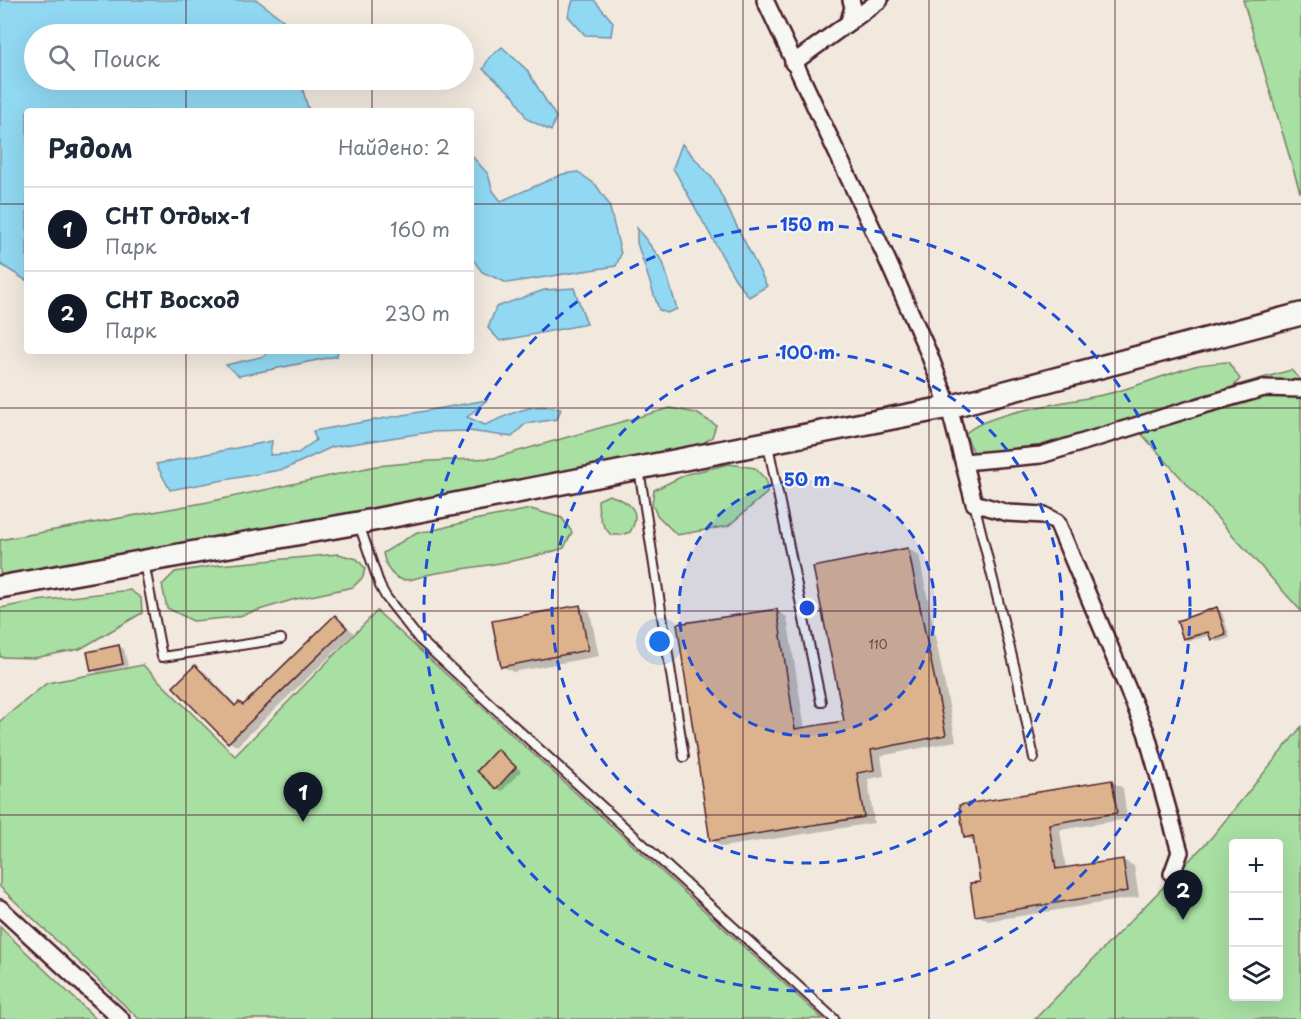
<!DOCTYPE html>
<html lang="ru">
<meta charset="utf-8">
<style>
body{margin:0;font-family:"Playpen Sans",sans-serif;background:#f6f6f7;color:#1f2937}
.controls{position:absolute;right:18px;bottom:18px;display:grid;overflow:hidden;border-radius:6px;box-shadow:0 6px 24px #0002}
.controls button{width:54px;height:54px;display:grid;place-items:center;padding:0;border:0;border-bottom:2px solid #e0e1e3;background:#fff;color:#1f2937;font:30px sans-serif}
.you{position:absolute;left:660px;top:642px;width:21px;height:21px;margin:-15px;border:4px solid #fff;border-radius:50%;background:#1a73e8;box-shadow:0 0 0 9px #1a73e833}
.badge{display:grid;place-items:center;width:39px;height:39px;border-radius:50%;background:#111827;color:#fff;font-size:20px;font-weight:700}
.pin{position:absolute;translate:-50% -50px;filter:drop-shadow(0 2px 3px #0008)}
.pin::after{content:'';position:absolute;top:32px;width:21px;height:18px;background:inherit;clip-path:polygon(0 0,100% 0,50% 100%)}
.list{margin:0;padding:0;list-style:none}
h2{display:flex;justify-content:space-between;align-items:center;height:78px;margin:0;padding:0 24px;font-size:26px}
h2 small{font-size:20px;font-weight:400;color:#747a83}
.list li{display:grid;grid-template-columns:39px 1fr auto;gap:18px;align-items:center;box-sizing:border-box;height:84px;padding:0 24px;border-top:2px solid #e0e1e3}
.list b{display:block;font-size:22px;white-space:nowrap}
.list p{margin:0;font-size:20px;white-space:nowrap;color:#747a83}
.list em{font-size:20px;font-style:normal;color:#747a83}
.icon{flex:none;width:33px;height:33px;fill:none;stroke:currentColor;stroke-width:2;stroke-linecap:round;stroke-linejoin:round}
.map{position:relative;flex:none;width:1301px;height:1019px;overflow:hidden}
.search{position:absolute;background:#fff;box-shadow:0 6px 24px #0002;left:24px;top:24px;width:450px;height:66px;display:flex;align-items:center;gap:15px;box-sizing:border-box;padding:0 21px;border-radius:33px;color:#747a83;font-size:22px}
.panel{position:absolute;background:#fff;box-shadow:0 6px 24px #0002;left:24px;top:108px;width:450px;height:246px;border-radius:6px}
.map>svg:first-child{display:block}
.green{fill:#a8dfa3;stroke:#797f67;stroke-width:1.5;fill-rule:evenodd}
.water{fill:#91d8f2;stroke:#758ea2;stroke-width:1.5}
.shadow{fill:#0003}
.building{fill:#ddb38d;stroke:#4a1f2b;stroke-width:1.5}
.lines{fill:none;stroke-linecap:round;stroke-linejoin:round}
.service-casing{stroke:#4a1f2b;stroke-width:12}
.minor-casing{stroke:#4a1f2b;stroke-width:20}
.secondary-casing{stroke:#4a1f2b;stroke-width:26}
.service{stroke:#f6f6f2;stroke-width:8}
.minor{stroke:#f6f6f2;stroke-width:15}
.secondary{stroke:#f6f6f2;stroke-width:21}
.grid{fill:none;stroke:#4a1f2b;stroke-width:1.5;stroke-opacity:0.55}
.ring{fill:none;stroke:#1d4ed8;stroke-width:3;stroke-dasharray:10 8}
.labels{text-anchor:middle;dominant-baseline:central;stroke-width:4.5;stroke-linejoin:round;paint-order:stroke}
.number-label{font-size:12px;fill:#6f4444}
.centre{fill:#1d4ed8;stroke:#f6f6f2;stroke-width:3}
.ring-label{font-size:18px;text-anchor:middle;font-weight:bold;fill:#1d4ed8;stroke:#f6f6f2;stroke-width:4.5;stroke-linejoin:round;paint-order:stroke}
</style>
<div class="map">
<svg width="1301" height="1019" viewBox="0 0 1301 1019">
<rect width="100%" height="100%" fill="#f1e9de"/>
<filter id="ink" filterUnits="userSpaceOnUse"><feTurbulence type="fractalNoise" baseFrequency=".0167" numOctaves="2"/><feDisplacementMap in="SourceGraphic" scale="12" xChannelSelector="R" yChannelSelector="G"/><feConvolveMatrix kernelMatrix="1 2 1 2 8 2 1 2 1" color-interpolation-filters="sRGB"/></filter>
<g filter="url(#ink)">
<g class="green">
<polygon points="1243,0 1301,0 1301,191 1300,192"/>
<path d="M1228,362L1240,379L1234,386L1291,370L1301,380V611L1129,420L1034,450L998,451L975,455L965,434C987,411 1073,402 1107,394C1137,387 1166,374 1195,366C1206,363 1217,363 1228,362Z"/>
<polygon points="670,408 696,413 716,425 712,437 694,449 488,490 0,577 0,540 208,502 376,466 431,461 494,458"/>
<polygon points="729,464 755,468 766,480 767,493 728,526 677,535 657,515 652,504 654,490 687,474"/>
<path d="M609,495C629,501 643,511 630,532L621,535H611C601,524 598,515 598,500Z"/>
<path d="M531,509L562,518L572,532L564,548C521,562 476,566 431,574C421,576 411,582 400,579C389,575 385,563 383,553L417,532L430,531L474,520Z"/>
<polygon points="338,554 357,559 365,568 363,577 353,587 292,600 236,617 193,621 167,608 162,585 175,572 219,565"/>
<polygon points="130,590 141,598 142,613 80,649 34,658 0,657 0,608 37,601"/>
<polygon points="377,611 823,1019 139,1019 0,887 0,721 47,683 143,665 235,756"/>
<path d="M1301,727V1019H1035L1211,838ZM1234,844H1278V996H1234Z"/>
<polygon points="0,927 96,1019 0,1019"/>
</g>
<g class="water">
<polygon points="0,0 257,0 283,20 287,34 34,34 34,80 300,80 308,108 312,111 27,111 27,281 0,264"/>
<polygon points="573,0 594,0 613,22 611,36 585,35 568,16"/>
<polygon points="502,47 527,70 556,117 551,131 527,119 514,96 483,69 489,58"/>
<polygon points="682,144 713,179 767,286 749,297 735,279 673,168"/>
<polygon points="471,155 488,174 493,191 501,201 563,174 578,172 596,185 609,204 621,254 616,266 507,283 482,272 471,257"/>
<polygon points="637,228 663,262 677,309 667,313 659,310 637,243"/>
<polygon points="574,288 587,324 500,341 488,328 496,307 544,290"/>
<polygon points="266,351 338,351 337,356 239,376 226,365 265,356"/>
<path d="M487,400L467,417L485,425C511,414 532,401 561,409L557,419L525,424L512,437L469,431L430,432L332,447L285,469L170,490L156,464L272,441L270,455L298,453L316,440L313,431Z"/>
</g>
<g class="shadow">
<polygon points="908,549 919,555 956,741 881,756 884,776 868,779 874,823 722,847 711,840 776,610 787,617 805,729 846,722"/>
<polygon points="579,606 590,612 599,656 513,672 502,666"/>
<polygon points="1217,609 1222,612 1230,638 1217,642 1212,639 1211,635 1189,641 1184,638"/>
<polygon points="335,617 343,622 354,633 237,746 229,742 196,667 204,671 237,706 244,706"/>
<polygon points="119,646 124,649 128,666 98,673 93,670"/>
<polygon points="497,751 521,771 502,791 497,788"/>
<polygon points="1112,782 1123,788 1127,819 1060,830 1066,869 1123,860 1134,866 1139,897 988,921 977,915 982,883 976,843 965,837"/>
</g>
<g class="building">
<polygon points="908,548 946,735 871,750 874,770 857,773 864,817 710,841 677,624 777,609 795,729 844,721 813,567"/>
<polygon points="580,605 588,650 501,667 492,621"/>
<polygon points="1217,607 1226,635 1211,640 1208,632 1183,639 1177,621"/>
<polygon points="335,615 347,628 228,743 173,687 195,665 235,706 239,702 243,705"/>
<polygon points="119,645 123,664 91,671 87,652"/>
<polygon points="497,749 516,767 496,789 477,771"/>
<polygon points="1112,780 1117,813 1049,824 1056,869 1123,859 1128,891 975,916 970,883 980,882 973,836 964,838 959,805"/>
</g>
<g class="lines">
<defs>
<g id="service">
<polyline points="768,445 821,702"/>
<polyline points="639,469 684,757"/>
<polyline points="974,503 1018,681 1034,758"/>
<polyline points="359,524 380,586 386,597 419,639 834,1019"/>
<polyline points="144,562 162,657 281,639"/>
</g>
<g id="minor">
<polyline points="765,0 885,255 929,354 949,407 974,503 1008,513 1044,515 1057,522 1146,732 1180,852 1172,874"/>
<polyline points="849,21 853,7 851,0"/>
<polyline points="793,63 880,0"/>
<polyline points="964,462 1041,455 1200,406 1264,388 1301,389"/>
<polyline points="0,908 121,1019"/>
</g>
<polyline id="secondary" points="0,587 358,523 949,407 1301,314"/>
</defs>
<use href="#service" class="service-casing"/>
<use href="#minor" class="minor-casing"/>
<use href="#secondary" class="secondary-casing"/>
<use href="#service" class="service"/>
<use href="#minor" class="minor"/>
<use href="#secondary" class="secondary"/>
</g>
</g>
<path class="grid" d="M186,0V34M372,0V34M558,0V1019M743,0V1019M929,0V1019M1115,0V1019M186,80V111M372,80V111M0,204H27M471,204H1301M186,351V1019M372,351V1019M0,408H1301M0,611H1301M0,815H1301"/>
<circle cx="807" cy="608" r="128" fill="#1d4ed8" fill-opacity=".12"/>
<g class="ring">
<circle cx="807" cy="608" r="128"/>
<circle cx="807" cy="608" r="255"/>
<circle cx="807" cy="608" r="383"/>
</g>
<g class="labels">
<g class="number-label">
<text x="878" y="644">110</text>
</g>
</g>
<circle cx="807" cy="608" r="9" class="centre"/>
<g class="ring-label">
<text x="807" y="231">150 m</text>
<text x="807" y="359">100 m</text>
<text x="807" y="486">50 m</text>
</g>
</svg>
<div class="controls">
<button>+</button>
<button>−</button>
<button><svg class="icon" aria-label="layers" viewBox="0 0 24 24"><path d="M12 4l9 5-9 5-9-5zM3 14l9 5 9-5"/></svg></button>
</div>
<div class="you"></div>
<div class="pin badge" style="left:303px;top:822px">1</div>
<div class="pin badge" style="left:1183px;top:920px">2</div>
<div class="search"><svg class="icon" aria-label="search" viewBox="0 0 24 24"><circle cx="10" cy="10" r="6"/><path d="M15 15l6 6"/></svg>Поиск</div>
<section class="panel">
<h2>Рядом<small>Найдено: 2</small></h2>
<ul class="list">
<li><span class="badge">1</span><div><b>СНТ Отдых-1</b><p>Парк</p></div><em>160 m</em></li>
<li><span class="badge">2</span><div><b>СНТ Восход</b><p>Парк</p></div><em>230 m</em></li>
</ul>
</section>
</div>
